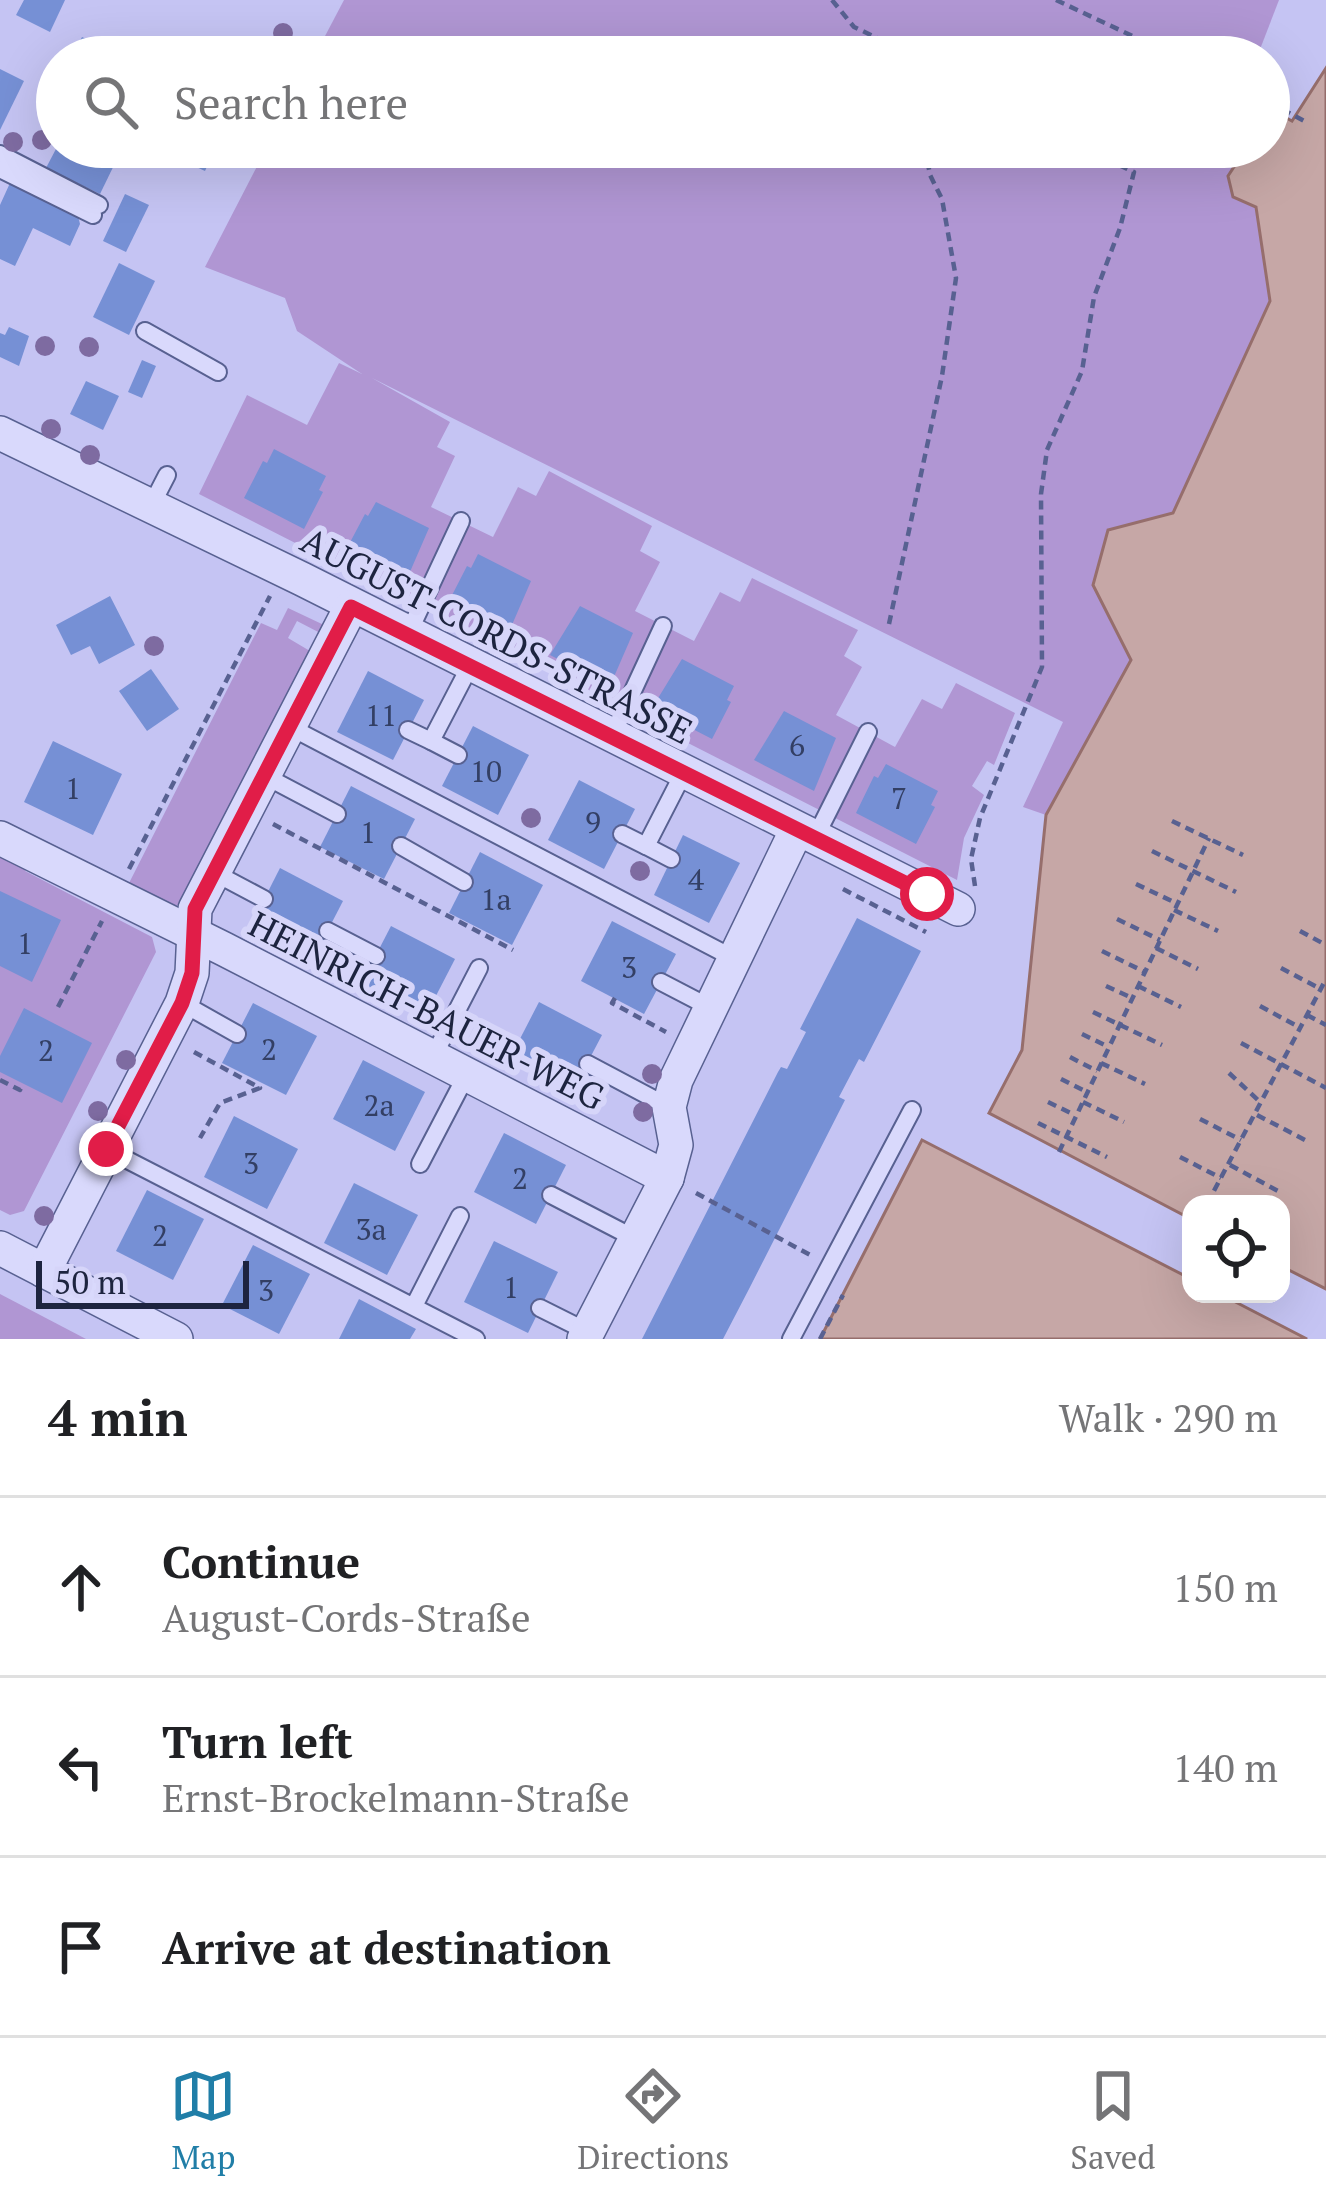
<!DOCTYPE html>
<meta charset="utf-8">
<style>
body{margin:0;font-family:"PT Serif",serif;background:#f6f6f6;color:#202124}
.controls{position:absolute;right:36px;bottom:36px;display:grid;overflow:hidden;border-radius:24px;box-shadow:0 12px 48px #0002}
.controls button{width:108px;height:108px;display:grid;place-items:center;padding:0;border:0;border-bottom:3px solid #e0e0e0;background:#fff;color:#202124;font:60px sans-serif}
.scale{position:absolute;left:36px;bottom:30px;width:213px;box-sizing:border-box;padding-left:12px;border:6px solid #1d243f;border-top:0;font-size:33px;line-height:42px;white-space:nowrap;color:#1d243f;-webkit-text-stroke:9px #d6d5f9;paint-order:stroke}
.stop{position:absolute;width:36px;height:36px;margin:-27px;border:9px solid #e11d48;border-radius:50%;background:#fff}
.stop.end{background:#e11d48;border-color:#fff;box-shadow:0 3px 12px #0008}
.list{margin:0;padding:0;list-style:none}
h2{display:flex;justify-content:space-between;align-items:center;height:156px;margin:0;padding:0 48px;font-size:51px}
h2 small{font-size:39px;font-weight:400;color:#757577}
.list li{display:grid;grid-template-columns:78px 1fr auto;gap:36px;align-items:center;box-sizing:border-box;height:180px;padding:0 48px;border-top:3px solid #e0e0e0}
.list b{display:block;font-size:45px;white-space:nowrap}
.list p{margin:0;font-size:39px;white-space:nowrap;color:#757577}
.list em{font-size:39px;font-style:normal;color:#757577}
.icon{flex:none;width:66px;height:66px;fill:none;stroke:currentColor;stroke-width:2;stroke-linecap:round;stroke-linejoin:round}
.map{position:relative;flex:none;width:1326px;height:1339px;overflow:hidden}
.search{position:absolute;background:#fff;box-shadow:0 12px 48px #0002;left:36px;right:36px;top:36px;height:132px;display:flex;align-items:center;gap:30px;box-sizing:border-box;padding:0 42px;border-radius:66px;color:#757577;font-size:45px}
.sheet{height:696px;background:#fff}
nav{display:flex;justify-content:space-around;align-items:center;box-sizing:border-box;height:168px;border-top:3px solid #e0e0e0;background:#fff;font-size:33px;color:#757577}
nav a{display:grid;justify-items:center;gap:6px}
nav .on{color:#207ea7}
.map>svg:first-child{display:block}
.green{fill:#b096d3}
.water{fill:#c6a7a6;stroke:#966e6c;stroke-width:3}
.building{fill:#7690d5}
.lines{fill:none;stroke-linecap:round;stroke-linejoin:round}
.service-casing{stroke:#586191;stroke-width:20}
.minor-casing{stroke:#586191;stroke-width:36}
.path{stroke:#586191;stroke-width:4.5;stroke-dasharray:9 6;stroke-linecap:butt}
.service{stroke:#d9d9fc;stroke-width:16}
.minor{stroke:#d9d9fc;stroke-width:33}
.tree{fill:#7e6ba1}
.route{stroke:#e11d48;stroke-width:15}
.labels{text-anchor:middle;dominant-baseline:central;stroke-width:12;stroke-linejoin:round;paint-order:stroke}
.number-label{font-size:30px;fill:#333f64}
.street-label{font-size:36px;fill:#1d243f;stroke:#d6d5f9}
</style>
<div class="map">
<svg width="1326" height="1339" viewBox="0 0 1326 1339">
<rect width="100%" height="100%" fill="#c5c4f3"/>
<g class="green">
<polygon points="344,0 1279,0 1257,57 314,57"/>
<polygon points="267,147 1247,147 1228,176 1256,207 1270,301 1173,514 1093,585 1131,660 1046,815 1023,807 1063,722 372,378 450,422 437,447 455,456 431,507 493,537 518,487 536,496 549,471 652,526 640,551 660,562 635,611 694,641 720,592 740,602 752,578 858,630 844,656 862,667 836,715 895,747 922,699 942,709 956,683 1015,713 994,765 987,761 972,786 984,795 964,838 957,880 199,494 247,395 307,425 339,363 362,374 297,331 285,298 205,267"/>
<polygon points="288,608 324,625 324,635 297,621 288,638 315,654 185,901 172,908 125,891 261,623 277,630"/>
<polygon points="0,847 28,861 25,871 152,937 156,952 24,1211 10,1215 0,1210"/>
<polygon points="0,1294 86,1339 0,1339"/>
</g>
<g class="water">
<polygon points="1326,68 1326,1289 1281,1266 1281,1204 1191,1204 1191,1219 989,1113 1022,1050 1046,815 1131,660 1093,585 1108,530 1173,513 1270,301 1256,207 1233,197 1228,176 1247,147 1269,147 1270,109 1292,121"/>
<polygon points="922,1140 1191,1279 1191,1294 1220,1294 1307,1339 820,1339"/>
</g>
<g class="building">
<polygon points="24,0 65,0 50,32 16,15"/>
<polygon points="82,37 124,57 72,57"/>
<polygon points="0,69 24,81 0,130"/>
<polygon points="57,147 102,147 118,157 100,194 46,168"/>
<polygon points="184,147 216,147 205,171 179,159"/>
<polygon points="10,183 78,216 80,224 70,246 33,228 15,266 0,259 0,205"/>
<polygon points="125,194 149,205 126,252 103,241"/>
<polygon points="119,263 155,281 129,335 93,317"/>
<polygon points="9,327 29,336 19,366 0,357 0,333 5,335"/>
<polygon points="142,360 156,366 142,398 128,392"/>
<polygon points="86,381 119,396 103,430 70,414"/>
<polygon points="274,449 326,476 319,490 323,492 304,529 244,498 263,461 267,463"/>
<polygon points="376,502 429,528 406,581 346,550 365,514 368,516"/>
<polygon points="478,554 531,581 508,634 448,603 467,566 471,568"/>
<polygon points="110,596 135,645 99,664 90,646 71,655 56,625"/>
<polygon points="580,606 633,633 610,686 550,655"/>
<polygon points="682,659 734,686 727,700 731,702 712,739 652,708"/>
<polygon points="151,669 179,709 147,731 119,691"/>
<polygon points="368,671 424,700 393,760 337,732"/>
<polygon points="784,711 836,738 814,791 754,760"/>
<polygon points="473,726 529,755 498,815 442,786"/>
<polygon points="53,741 122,774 93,835 24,802"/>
<polygon points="886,764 938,791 931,805 935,807 916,844 856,813 874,776 878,778"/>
<polygon points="579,780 635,809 604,869 548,840"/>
<polygon points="351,786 415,819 384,879 320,847"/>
<polygon points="683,835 740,863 709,923 654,895"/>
<polygon points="480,852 543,885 512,945 449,913"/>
<polygon points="280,868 343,901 312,961 249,929"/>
<polygon points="0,891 61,920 32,982 0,966"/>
<polygon points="857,918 921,951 864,1062 859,1059 839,1097 845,1100 749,1289 723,1339 642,1339 778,1072 781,1067 787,1069 806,1032 800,1029"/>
<polygon points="612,921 676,954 644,1014 581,981"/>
<polygon points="391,926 455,959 424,1019 360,986"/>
<polygon points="539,1002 602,1035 571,1094 508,1062"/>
<polygon points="253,1003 317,1036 286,1095 222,1063"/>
<polygon points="24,1008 92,1043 62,1103 0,1072 0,1056"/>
<polygon points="363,1060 425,1092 395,1151 333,1119"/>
<polygon points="234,1116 298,1149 267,1209 204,1177"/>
<polygon points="504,1133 566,1165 536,1224 474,1192"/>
<polygon points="354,1183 418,1215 387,1275 324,1243"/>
<polygon points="147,1190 204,1219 173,1280 116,1251"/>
<polygon points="494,1241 558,1272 528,1333 464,1302"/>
<polygon points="253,1245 310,1274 279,1334 222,1305"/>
<polygon points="359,1299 416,1329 410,1339 339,1339"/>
</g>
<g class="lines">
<defs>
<g id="service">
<polyline points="0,154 99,205"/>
<polyline points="0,169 93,215"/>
<polyline points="145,331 218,372"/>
<polyline points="151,506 167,475"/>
<polyline points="408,634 461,521"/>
<polyline points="290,727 735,959"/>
<polyline points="408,730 431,741"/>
<polyline points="612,736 663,626"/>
<polyline points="458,755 431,741 470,666"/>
<polyline points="265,776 337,814"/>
<polyline points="622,834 646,846"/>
<polyline points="815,838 868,732"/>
<polyline points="401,846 464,882"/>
<polyline points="671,859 646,846 684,772"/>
<polyline points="215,873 264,899"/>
<polyline points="328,931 376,956"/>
<polyline points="661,982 711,1008"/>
<polyline points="182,1003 237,1034"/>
<polyline points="433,1057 479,968"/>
<polyline points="588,1064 669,1107"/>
<polyline points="106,1149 476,1339"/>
<polyline points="420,1164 467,1074"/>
<polyline points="551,1195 636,1239"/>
<polyline points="414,1306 460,1216"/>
<polyline points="540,1308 588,1332"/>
<polyline points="791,1339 912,1110"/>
</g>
<g id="minor">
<polyline points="0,433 302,579 958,909"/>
<polyline points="0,838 224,949 667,1178"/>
<polyline points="0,1248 176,1339"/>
<polyline points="44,1271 182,1003 192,973 195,909 351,607"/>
<polyline points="584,1339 667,1178 676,1145 669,1107 676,1080 797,829"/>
</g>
</defs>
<use href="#service" class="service-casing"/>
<use href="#minor" class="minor-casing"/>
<g class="path">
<polyline points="832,0 854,27 907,52 908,57"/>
<polyline points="1056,0 1177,57"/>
<polyline points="1269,102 1306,122"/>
<polyline points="889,624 942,376 956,278 942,199 930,175 925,147"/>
<polyline points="1172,821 1243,855"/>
<polyline points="273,824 513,950"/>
<polyline points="1152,851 1236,892"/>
<polyline points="129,869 270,596"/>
<polyline points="1136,884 1178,904"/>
<polyline points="975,886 971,859 980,818 1042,667 1041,494 1047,450 1082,371 1094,297 1120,228 1134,172 1079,147"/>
<polyline points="843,889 926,932"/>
<polyline points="1174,910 1218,931"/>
<polyline points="1117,919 1160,940"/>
<polyline points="1300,931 1326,945"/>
<polyline points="1156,948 1198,969"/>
<polyline points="1102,951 1145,972"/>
<polyline points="1281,968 1319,988"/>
<polyline points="1106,986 1132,998"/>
<polyline points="1138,986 1181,1007"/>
<polyline points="615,998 612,1003 666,1032"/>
<polyline points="1260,1006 1297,1026"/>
<polyline points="58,1007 102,921"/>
<polyline points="1093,1012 1162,1045"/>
<polyline points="1307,1015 1326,1025"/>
<polyline points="1082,1034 1109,1047"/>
<polyline points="1241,1043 1326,1088"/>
<polyline points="194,1052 260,1088 220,1103 200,1138"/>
<polyline points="1070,1057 1097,1071"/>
<polyline points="1101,1063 1145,1084"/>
<polyline points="1229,1073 1259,1101"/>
<polyline points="1061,1079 1087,1092"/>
<polyline points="0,1080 20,1090 23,1084"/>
<polyline points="1048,1102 1075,1115"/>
<polyline points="1083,1102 1124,1122"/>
<polyline points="1257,1115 1305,1140"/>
<polyline points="1200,1119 1241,1140"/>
<polyline points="1038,1123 1107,1157"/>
<polyline points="1059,1152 1209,838"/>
<polyline points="1180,1157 1221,1178"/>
<polyline points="1230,1165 1278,1191"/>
<polyline points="696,1193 812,1256"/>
<polyline points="1207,1204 1326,979"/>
<polyline points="820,1339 843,1295"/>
</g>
<use href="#service" class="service"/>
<use href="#minor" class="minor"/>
</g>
<g class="tree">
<circle cx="283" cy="33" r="10"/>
<circle cx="42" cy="140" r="10"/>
<circle cx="13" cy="142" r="10"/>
<circle cx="45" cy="346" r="10"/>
<circle cx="89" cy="347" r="10"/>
<circle cx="51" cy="429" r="10"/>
<circle cx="90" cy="455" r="10"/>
<circle cx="154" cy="646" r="10"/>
<circle cx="531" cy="818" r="10"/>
<circle cx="640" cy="871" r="10"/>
<circle cx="126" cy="1060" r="10"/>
<circle cx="652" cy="1074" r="10"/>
<circle cx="98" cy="1111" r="10"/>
<circle cx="643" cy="1112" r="10"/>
<circle cx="44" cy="1216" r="10"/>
</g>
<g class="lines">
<polyline class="route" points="106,1149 182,1003 192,973 195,909 351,607 927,894"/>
</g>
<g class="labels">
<g class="number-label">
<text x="381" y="715">11</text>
<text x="797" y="745">6</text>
<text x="486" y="771">10</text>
<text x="73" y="788">1</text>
<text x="899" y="798">7</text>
<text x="593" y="822">9</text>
<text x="368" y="832">1</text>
<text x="696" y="879">4</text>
<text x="496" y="899">1a</text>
<text x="25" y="943">1</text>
<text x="629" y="967">3</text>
<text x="269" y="1049">2</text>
<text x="46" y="1050">2</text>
<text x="379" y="1105">2a</text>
<text x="251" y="1163">3</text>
<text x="520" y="1178">2</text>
<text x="371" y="1229">3a</text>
<text x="160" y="1235">2</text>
<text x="511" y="1287">1</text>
<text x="266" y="1290">3</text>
</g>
<g class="street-label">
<text transform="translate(497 635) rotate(27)">AUGUST-CORDS-STRASSE</text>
<text transform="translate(427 1010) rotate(27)">HEINRICH-BAUER-WEG</text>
</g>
</g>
</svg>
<div class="controls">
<button><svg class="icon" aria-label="locate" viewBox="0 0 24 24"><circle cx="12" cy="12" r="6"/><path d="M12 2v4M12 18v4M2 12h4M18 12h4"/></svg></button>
</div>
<div class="scale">50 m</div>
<div class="stop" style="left:927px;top:894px"></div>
<div class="stop end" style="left:106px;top:1149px"></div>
<div class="search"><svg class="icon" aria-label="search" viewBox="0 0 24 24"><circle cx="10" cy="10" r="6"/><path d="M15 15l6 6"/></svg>Search here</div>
</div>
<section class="sheet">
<h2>4 min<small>Walk · 290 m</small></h2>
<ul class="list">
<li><svg class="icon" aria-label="ahead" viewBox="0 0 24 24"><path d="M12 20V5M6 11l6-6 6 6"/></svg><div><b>Continue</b><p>August-Cords-Straße</p></div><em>150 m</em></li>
<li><svg class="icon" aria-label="left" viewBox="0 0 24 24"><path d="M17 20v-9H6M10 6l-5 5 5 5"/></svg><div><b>Turn left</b><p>Ernst-Brockelmann-Straße</p></div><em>140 m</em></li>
<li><svg class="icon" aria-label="arrive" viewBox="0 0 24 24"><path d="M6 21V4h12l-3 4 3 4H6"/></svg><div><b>Arrive at destination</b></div></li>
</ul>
</section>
<nav>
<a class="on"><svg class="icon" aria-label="map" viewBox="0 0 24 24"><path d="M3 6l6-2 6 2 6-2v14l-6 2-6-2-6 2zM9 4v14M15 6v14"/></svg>Map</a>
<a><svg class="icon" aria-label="directions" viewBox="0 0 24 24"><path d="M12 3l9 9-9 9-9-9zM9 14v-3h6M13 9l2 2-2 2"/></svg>Directions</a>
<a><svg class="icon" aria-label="saved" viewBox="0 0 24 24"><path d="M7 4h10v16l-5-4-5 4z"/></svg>Saved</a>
</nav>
